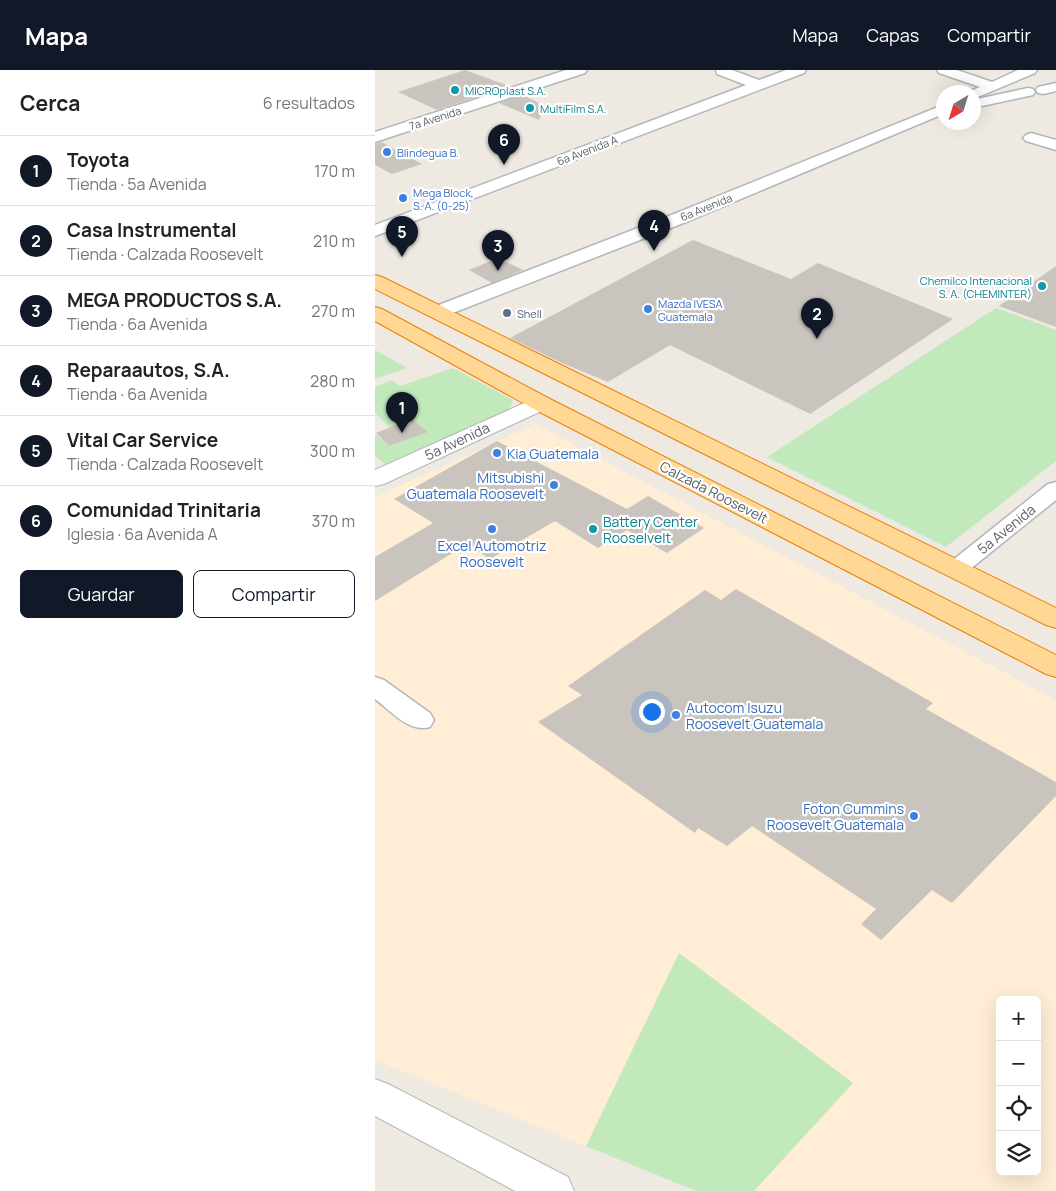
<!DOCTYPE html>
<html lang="es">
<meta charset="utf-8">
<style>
body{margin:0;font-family:Manrope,sans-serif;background:#f6f6f6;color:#222}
.controls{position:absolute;right:15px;bottom:15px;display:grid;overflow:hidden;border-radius:8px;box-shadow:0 5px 20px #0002}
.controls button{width:45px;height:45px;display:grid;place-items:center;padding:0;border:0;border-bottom:1px solid #e0e0e0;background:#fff;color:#222;font:25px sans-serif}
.compass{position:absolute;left:561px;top:15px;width:45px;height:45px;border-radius:50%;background:#fff;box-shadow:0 5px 20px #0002;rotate:218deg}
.you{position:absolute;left:276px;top:641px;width:18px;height:18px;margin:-12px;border:4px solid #fff;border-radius:50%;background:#1a73e8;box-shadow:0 0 0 8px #1a73e833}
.badge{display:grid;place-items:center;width:32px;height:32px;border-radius:50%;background:#111827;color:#fff;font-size:16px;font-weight:700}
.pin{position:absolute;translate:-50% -41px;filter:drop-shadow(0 1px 2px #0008)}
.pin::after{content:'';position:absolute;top:26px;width:18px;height:15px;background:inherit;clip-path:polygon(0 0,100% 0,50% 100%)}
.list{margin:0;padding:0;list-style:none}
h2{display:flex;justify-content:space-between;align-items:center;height:65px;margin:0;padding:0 20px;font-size:21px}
h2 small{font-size:16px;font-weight:400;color:#767676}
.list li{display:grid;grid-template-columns:32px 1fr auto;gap:15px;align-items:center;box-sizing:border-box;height:70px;padding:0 20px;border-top:1px solid #e0e0e0}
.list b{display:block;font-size:19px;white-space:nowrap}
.list p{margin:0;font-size:16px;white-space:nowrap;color:#767676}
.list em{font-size:16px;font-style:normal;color:#767676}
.actions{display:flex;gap:10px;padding:15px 20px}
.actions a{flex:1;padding:11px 0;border:1px solid #111827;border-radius:8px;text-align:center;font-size:18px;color:#111827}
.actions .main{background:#111827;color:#fff}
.icon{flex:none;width:28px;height:28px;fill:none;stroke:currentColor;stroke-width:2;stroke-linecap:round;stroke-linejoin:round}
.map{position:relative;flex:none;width:681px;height:1121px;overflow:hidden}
header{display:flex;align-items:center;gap:30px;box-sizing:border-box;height:70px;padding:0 25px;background:#111827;color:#fff}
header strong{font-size:24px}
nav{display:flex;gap:28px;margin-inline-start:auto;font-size:18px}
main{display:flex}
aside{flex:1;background:#fff}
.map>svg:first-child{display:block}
.commercial{fill:#ffeed5;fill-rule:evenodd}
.green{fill:#c2e9bb}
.building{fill:#c9c4be}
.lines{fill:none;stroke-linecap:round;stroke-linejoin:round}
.minor-casing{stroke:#b2b6ba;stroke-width:3}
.tertiary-casing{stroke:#b2b6ba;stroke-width:2}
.secondary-casing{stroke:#b3b8bd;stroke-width:2}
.trunk-casing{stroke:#ef7d00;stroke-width:2}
.minor{fill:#fff;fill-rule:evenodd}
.tertiary{fill:#fff;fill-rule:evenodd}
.secondary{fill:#fff;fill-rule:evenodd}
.trunk{fill:#ffd896;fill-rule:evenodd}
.culture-dot{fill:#0f9aa8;stroke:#fff;stroke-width:2}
.shop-dot{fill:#3f7fe0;stroke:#fff;stroke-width:2}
.service-dot{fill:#5c6f8a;stroke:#fff;stroke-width:2}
.labels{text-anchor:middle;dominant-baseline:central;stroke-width:4.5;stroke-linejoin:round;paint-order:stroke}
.far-culture-label{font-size:11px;fill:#0d838f;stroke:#fff;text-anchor:start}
.far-street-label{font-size:11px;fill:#5a6064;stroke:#fff}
.far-shop-label{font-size:11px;fill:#366cbe;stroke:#fff;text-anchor:start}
.far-service-label{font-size:11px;fill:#4e5e75;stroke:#fff;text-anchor:start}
.street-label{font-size:14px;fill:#5a6064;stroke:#fff}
.shop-label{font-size:14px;fill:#366cbe;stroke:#fff;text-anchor:start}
.culture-label{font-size:14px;fill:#0d838f;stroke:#fff;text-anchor:start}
</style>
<header>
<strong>Mapa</strong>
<nav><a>Mapa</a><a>Capas</a><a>Compartir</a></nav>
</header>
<main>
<aside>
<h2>Cerca<small>6 resultados</small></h2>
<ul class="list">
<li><span class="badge">1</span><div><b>Toyota</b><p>Tienda · 5a Avenida</p></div><em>170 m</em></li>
<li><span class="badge">2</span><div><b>Casa Instrumental</b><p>Tienda · Calzada Roosevelt</p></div><em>210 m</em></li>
<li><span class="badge">3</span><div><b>MEGA PRODUCTOS S.A.</b><p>Tienda · 6a Avenida</p></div><em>270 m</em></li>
<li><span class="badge">4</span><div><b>Reparaautos, S.A.</b><p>Tienda · 6a Avenida</p></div><em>280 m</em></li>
<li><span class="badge">5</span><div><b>Vital Car Service</b><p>Tienda · Calzada Roosevelt</p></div><em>300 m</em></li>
<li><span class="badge">6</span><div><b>Comunidad Trinitaria</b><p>Iglesia · 6a Avenida A</p></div><em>370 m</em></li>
</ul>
<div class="actions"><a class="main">Guardar</a><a>Compartir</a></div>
</aside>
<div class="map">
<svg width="681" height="1121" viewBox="0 0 681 1121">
<rect width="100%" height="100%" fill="#eee9e1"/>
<path class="commercial" d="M160,354L681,630V1121H379L478,1013L304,884L211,1076L0,990V427ZM625,930H662V1102H625Z"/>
<g class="green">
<polygon points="621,238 681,260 681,391 571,477 392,387"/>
<polygon points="0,280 32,298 0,309"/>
<polygon points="78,298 138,330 134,341 12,396 0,386 0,364 14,376 53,362 37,349 15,358 0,343 0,317 17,310 25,316"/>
<polygon points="304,883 478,1013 379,1121 321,1121 211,1076"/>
</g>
<g class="building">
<polygon points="90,0 134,16 62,40 23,22"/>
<polygon points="148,25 170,36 164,50 124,33"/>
<polygon points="6,72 47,94 17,104 0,95 0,74"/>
<polygon points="318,170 416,209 443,193 578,249 435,344 295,275 233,312 187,293 135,268"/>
<polygon points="123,188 148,200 117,213 94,200"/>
<polygon points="681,196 681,257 624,236"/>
<polygon points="37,349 53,362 14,376 1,363"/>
<polygon points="122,371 252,439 273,426 329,458 292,483 252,460 223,478 180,451 115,489 92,474 0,531 0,487 58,453 19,429"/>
<polygon points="361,519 558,633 551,639 681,712 681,726 577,833 557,820 506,870 486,854 501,839 377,756 352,776 323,758 320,763 163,652 207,625 193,616 330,520 346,530"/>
</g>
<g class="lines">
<defs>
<g id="minor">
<polygon points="191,0 212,0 210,3 0,72 0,62"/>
<polygon points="341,0 357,0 384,10 411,0 431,0 429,3 0,166 0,155 371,15 342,4"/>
<polygon points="562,0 582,0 617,12 643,0 662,0 660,3 598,29 598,22 593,22 605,17 564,3"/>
<polygon points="681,13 681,21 668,24 663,23 661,20 663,17"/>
<polygon points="653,18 658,19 660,22 658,25 607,36 602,35 600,32 602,29"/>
<polygon points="568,35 568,44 311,152 70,246 63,248 56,246 54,242 56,238 299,144"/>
<polygon points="656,63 681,70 681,80 651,71 648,68 651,65"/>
<polygon points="681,412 681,430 589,504 581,507 573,504 569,499 573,494 673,414"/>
<path d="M0,607L9,610L55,643L59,650L55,657C34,663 16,641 0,629Z"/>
</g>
<polygon id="tertiary" points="165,326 173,328 176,333 173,338 9,414 0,416 0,400"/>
<polygon id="secondary" points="0,1009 13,1014 193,1107 199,1121 140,1121 0,1046"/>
<g id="trunk">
<polygon points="0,205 7,207 681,538 681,558 671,555 0,219"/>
<polygon points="0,237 7,239 173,328 681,585 681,607 671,604 157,338 0,251"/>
</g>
</defs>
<use href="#minor" class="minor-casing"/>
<use href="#tertiary" class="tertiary-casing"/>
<use href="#secondary" class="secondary-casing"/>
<use href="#trunk" class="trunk-casing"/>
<use href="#minor" class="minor"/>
<use href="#tertiary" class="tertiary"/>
<use href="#secondary" class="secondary"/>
<use href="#trunk" class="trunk"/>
</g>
<g class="culture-dot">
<circle cx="80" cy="20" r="5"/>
<circle cx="155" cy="38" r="5"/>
<circle cx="667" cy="216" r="5"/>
<circle cx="218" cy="459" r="5"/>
</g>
<g class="shop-dot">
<circle cx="12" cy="82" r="5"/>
<circle cx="28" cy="128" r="5"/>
<circle cx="273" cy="239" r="5"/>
<circle cx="122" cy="383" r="5"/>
<circle cx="179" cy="415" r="5"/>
<circle cx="117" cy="459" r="5"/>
<circle cx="301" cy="645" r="5"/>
<circle cx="539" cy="746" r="5"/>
</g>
<circle class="service-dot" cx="132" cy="243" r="5"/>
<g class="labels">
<g class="far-culture-label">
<text x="90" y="20">MICROplast S.A.</text>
<text x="165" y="38">MultiFilm S.A.</text>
<text x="657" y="210" text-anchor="end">Chemilco Intenacional<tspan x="657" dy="13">S. A. (CHEMINTER)</tspan></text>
</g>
<g class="far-street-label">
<text transform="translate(60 48) rotate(-18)">7a Avenida</text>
<text transform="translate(212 80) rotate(-21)">6a Avenida A</text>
<text transform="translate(331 137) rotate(-22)">6a Avenida</text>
</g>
<g class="far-shop-label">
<text x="22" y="82">Blindegua B.</text>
<text x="38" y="122">Mega Block,<tspan x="38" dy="13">S. A. (0-25)</tspan></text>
<text x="283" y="233">Mazda IVESA<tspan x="283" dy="13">Guatemala</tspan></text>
</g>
<g class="far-service-label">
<text x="142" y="243">Shell</text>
</g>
<g class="street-label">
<text transform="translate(82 371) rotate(-25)">5a Avenida</text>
<text transform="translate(339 422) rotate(27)">Calzada Roosevelt</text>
<text transform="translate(631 459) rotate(-39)">5a Avenida</text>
</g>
<g class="shop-label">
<text x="132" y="383">Kia Guatemala</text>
<text x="169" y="407" text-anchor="end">Mitsubishi<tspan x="169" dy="16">Guatemala Roosevelt</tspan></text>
<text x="117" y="475" text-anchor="middle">Excel Automotriz<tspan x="117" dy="16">Roosevelt</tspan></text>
<text x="311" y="637">Autocom Isuzu<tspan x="311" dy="16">Roosevelt Guatemala</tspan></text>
<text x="529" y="738" text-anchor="end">Foton Cummins<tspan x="529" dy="16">Roosevelt Guatemala</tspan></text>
</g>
<g class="culture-label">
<text x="228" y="451">Battery Center<tspan x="228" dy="16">Rooselvelt</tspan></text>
</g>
</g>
</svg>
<div class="controls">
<button>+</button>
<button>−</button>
<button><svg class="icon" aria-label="locate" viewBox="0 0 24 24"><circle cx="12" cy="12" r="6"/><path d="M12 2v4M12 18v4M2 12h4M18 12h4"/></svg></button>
<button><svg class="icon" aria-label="layers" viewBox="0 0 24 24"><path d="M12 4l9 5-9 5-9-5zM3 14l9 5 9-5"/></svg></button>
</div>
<svg class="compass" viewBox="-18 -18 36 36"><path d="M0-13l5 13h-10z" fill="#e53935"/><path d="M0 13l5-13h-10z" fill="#767676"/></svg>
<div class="you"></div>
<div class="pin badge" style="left:27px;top:363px">1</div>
<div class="pin badge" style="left:442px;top:269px">2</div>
<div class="pin badge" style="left:123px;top:201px">3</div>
<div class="pin badge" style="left:279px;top:181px">4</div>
<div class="pin badge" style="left:27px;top:187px">5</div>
<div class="pin badge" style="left:129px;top:95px">6</div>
</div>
</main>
